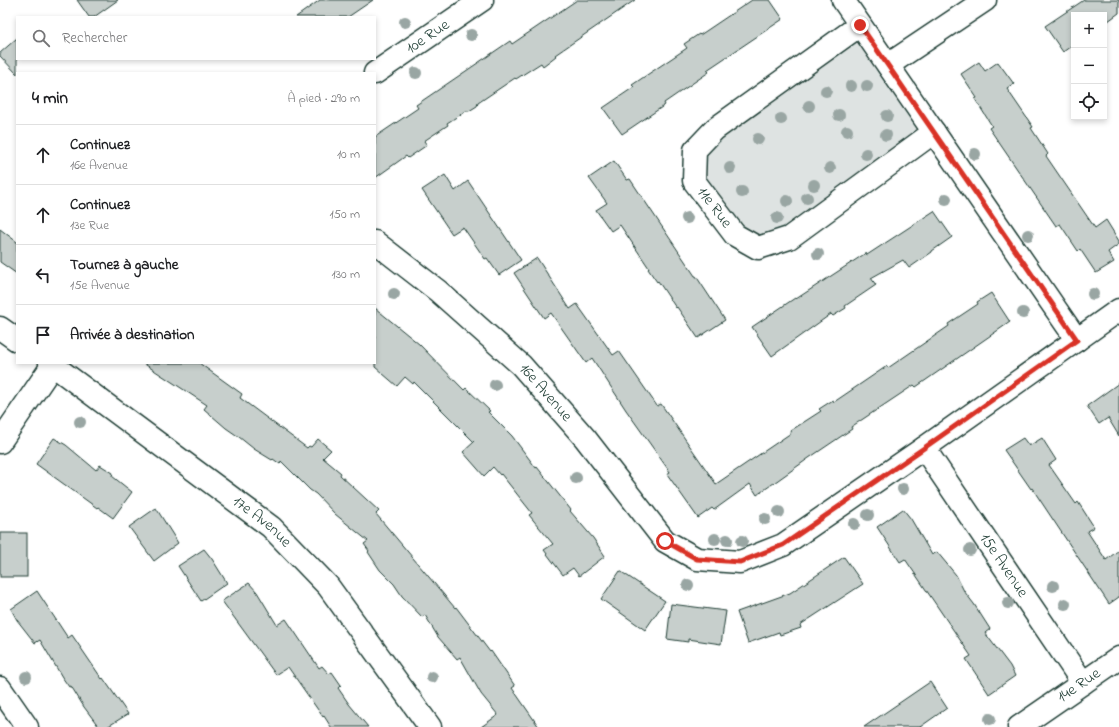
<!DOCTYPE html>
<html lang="fr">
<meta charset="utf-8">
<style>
body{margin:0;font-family:"Indie Flower",sans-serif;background:#f2f2f2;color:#202124}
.controls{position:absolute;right:12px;top:12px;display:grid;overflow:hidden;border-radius:0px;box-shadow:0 2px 6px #0003}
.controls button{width:36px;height:36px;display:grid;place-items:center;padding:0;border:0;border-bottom:1px solid #e0e0e0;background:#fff;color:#202124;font:20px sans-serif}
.stop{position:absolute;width:12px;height:12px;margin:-9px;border:3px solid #d93025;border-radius:50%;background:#fff}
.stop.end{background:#d93025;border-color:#fff;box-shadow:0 1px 4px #0008}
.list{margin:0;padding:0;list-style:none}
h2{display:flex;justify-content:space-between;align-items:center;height:52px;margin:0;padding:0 16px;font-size:17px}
h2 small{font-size:13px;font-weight:400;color:#757577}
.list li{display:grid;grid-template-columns:26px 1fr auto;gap:12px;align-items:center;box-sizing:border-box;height:60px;padding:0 16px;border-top:1px solid #e0e0e0}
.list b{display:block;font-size:15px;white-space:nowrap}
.list p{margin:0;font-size:13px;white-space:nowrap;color:#757577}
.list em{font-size:13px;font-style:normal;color:#757577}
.icon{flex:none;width:22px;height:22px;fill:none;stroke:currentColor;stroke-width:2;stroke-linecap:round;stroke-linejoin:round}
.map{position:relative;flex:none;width:1119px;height:727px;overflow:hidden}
.search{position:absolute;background:#fff;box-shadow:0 2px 6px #0003;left:16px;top:16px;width:360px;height:44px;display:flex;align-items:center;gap:10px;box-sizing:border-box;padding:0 14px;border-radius:0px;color:#757577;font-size:15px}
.panel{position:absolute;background:#fff;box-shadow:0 2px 6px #0003;left:16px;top:72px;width:360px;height:292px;border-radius:0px}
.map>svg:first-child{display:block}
.green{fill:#dee3e2;stroke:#7e908b}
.building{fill:#c7cfcc;stroke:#1f3d34}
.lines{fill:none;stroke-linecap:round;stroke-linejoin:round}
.minor-casing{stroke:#1f3d34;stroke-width:25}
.minor{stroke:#fff;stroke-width:22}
.tree{fill:#99a6a3}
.route{stroke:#d93025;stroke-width:5}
.labels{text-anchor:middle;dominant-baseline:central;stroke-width:3;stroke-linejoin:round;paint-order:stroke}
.street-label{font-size:16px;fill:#1f3d34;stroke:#fff}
</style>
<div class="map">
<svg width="1119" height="727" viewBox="0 0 1119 727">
<rect width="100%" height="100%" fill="#fff"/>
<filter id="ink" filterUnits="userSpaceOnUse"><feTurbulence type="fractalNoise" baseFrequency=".025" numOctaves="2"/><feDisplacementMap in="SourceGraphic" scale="8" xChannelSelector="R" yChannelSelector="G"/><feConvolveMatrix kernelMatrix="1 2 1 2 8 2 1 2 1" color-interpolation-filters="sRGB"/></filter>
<g filter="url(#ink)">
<polygon class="green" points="860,25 934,132 758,248 694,181 695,156"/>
<g class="building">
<polygon points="77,0 118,0 94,17 89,17"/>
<polygon points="320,0 373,0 348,17 296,17"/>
<polygon points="577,0 635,0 555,55 556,56 543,66 541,63 516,79 515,78 478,103 477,106 469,111 466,111 447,123 448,125 424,141 427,145 408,158 406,156 375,178 375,137 418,108 416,105 466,71 510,41 512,44"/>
<polygon points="752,0 770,0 783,19 707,70 709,72 664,103 665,105 622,134 603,108 634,87 632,85 687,48 684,44 699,34 700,35"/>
<polygon points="1084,0 1119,0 1119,13 1104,24 1104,15 1074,15 1074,44 1063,52 1045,26"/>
<polygon points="17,38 17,74 0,56 0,53"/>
<polygon points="979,62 985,71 998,62 1014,84 1007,89 1033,127 1031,128 1048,154 1046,156 1095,228 1106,220 1119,241 1119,244 1108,252 1114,262 1096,273 1080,249 1078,251 1060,224 1056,226 989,128 992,126 975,99 977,98 961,74"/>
<polygon points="614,161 627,180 630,179 695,276 696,276 725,320 698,338 677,307 676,308 658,281 657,282 648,269 649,268 620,225 611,231 596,210 607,203 589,178"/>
<polygon points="445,175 455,191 468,181 521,260 499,275 487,258 485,259 463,227 452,234 422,190"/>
<polygon points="934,211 952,237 932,251 932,252 909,268 903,260 871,278 876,285 845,306 846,308 833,316 831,314 772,356 752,327 795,298 796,299 866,253 867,255"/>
<polygon points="0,229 17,242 17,274 0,262"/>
<polygon points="537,258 570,309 577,304 613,355 619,351 657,406 661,404 716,484 791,433 790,431 821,411 819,409 833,400 834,402 887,366 888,368 949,326 948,324 978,304 977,302 991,293 1010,322 916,387 914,385 851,427 852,429 809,458 757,495 750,484 714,510 712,508 698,518 667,474 670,472 626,410 592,358 586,363 551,313 544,318 514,273"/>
<polygon points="375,308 419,344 464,390 466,388 490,411 488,412 512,436 536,468 537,467 571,510 570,511 593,538 605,556 579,576 573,568 563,575 544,550 553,544 529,515 532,513 501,474 500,475 493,467 484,476 463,452 474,442 414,382 413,384 405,377 397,386 375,367"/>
<polygon points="143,363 199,363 242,394 240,398 307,448 309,446 311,447 318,439 331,450 323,458 341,473 340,475 379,511 376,514 455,608 456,607 490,652 491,651 515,686 512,688 539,727 481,727 498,715 481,694 460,657 457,659 438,637 425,615 422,617 402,596 394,584 380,570 368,552 369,551 364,544 368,541 335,514 316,494 310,490 281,461 280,464 273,459 272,460 254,449 239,437 226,428 204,409 207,405"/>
<polygon points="1119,383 1119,436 1108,418 1099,424 1087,406"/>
<polygon points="54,438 66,445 96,470 100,465 113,473 112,476 132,492 113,518 98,507 97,508 36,464"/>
<polygon points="1023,438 1029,446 1042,438 1056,460 1049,465 1076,504 1078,502 1094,527 1087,531 1106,560 1119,550 1119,597 1109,604 1032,488 1031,489 1004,450"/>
<polygon points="156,508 178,543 154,561 129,527"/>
<polygon points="903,509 911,519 932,555 937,552 956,575 964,591 974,604 990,629 985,633 1010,666 1015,676 989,694 966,659 971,656 905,559 900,562 877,527"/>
<rect x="0" y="533" width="27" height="44"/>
<polygon points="204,549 212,559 227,583 201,601 178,566"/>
<polygon points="844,557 863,584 800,625 801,628 780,635 779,632 748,643 737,612 790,593"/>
<polygon points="620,571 665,601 645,630 601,599"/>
<polygon points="249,583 257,592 277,625 286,619 319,668 322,666 329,674 332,672 341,685 338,688 349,704 368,727 331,727 324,716 323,717 288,667 276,675 222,601"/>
<polygon points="37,591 68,638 72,635 102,679 103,678 128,714 107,727 99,727 84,707 71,686 69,687 62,677 40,640 35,643 17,620 11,609"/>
<polygon points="671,604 726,611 721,644 688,639 688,642 667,639"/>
<polygon points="930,682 947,708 920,727 864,727"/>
</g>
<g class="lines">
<defs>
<g id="minor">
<polyline points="843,0 1077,340"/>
<path id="s1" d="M860,25L715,129L695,150L694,181L735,235L758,248L789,238L934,132"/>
<polyline points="888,65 985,0"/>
<path id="s2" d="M375,73L482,0"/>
<path id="s3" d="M375,242L438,291L521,365L585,438L665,541L697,559L740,562L783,545L924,448L1119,310"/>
<polyline points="0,328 17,340"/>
<path id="s4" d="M50,363L271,527L328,586L430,727"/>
<polyline points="0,442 54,363"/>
<path id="s5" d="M924,448L1083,683"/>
<polyline points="0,688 27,727"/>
<path id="s6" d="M1019,727L1119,658"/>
</g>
</defs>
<use href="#minor" class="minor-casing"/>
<use href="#minor" class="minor"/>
</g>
<g class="tree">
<circle cx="405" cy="22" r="6"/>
<circle cx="471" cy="35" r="6"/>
<circle cx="416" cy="73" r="6"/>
<circle cx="851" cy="86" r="6"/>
<circle cx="867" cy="86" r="6"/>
<circle cx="826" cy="91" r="6"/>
<circle cx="809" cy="106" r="6"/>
<circle cx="839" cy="115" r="6"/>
<circle cx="887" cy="116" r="6"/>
<circle cx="781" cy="119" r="6"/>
<circle cx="847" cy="131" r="6"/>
<circle cx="886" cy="135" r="6"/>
<circle cx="758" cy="139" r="6"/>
<circle cx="866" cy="154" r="6"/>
<circle cx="975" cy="154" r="6"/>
<circle cx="730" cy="168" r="6"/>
<circle cx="830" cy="168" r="6"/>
<circle cx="814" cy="185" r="6"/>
<circle cx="742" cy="192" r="6"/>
<circle cx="807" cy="198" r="6"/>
<circle cx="946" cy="199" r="6"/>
<circle cx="787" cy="201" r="6"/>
<circle cx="687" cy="218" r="6"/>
<circle cx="777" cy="218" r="6"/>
<circle cx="1028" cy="235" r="6"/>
<circle cx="818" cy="254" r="6"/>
<circle cx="394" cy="294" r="6"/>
<circle cx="1093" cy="294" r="6"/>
<circle cx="1023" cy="313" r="6"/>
<circle cx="495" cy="385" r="6"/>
<circle cx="80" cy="422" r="6"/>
<circle cx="576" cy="478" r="6"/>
<circle cx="903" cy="489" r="6"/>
<circle cx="779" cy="512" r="6"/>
<circle cx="868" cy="515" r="6"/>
<circle cx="765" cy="519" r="6"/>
<circle cx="854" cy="524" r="6"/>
<circle cx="715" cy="539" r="6"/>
<circle cx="727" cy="540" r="6"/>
<circle cx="742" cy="541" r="6"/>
<circle cx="970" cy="550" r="6"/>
<circle cx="688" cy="585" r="6"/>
<circle cx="1053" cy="586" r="6"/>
<circle cx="1008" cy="603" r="6"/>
<circle cx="1065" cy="604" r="6"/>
<circle cx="26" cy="677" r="6"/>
<circle cx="432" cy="677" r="6"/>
<circle cx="990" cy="719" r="6"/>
</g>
</g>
<g class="lines" filter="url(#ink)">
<polyline class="route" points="665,541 697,559 740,562 783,545 924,448 1077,340 860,25"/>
</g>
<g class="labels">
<g class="street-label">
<text stroke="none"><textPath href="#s2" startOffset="64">10e Rue</textPath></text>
<text stroke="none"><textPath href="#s1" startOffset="272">11e Rue</textPath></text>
<text stroke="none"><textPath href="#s3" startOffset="228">16e Avenue</textPath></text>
<text stroke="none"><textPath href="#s4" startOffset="265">17e Avenue</textPath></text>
<text stroke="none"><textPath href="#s5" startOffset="142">15e Avenue</textPath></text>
<text stroke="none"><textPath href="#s6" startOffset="73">14e Rue</textPath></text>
</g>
</g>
</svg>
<div class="controls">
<button>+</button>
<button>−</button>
<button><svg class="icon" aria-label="locate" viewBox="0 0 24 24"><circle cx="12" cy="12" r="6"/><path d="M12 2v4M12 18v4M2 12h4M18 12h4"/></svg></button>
</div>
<div class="stop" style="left:665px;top:541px"></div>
<div class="stop end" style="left:860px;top:25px"></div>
<div class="search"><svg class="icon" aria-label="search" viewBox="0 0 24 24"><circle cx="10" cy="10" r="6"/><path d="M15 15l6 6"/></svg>Rechercher</div>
<section class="panel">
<h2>4 min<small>À pied · 290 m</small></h2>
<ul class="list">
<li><svg class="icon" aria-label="ahead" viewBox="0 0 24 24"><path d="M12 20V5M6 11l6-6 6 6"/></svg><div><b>Continuez</b><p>16e Avenue</p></div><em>10 m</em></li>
<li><svg class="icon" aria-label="ahead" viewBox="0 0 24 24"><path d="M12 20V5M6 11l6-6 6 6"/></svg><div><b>Continuez</b><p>13e Rue</p></div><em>150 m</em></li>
<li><svg class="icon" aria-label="left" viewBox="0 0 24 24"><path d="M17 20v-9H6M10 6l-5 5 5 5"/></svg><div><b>Tournez à gauche</b><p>15e Avenue</p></div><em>130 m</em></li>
<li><svg class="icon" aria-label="arrive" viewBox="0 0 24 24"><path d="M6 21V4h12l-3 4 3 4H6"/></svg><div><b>Arrivée à destination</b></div></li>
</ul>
</section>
</div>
